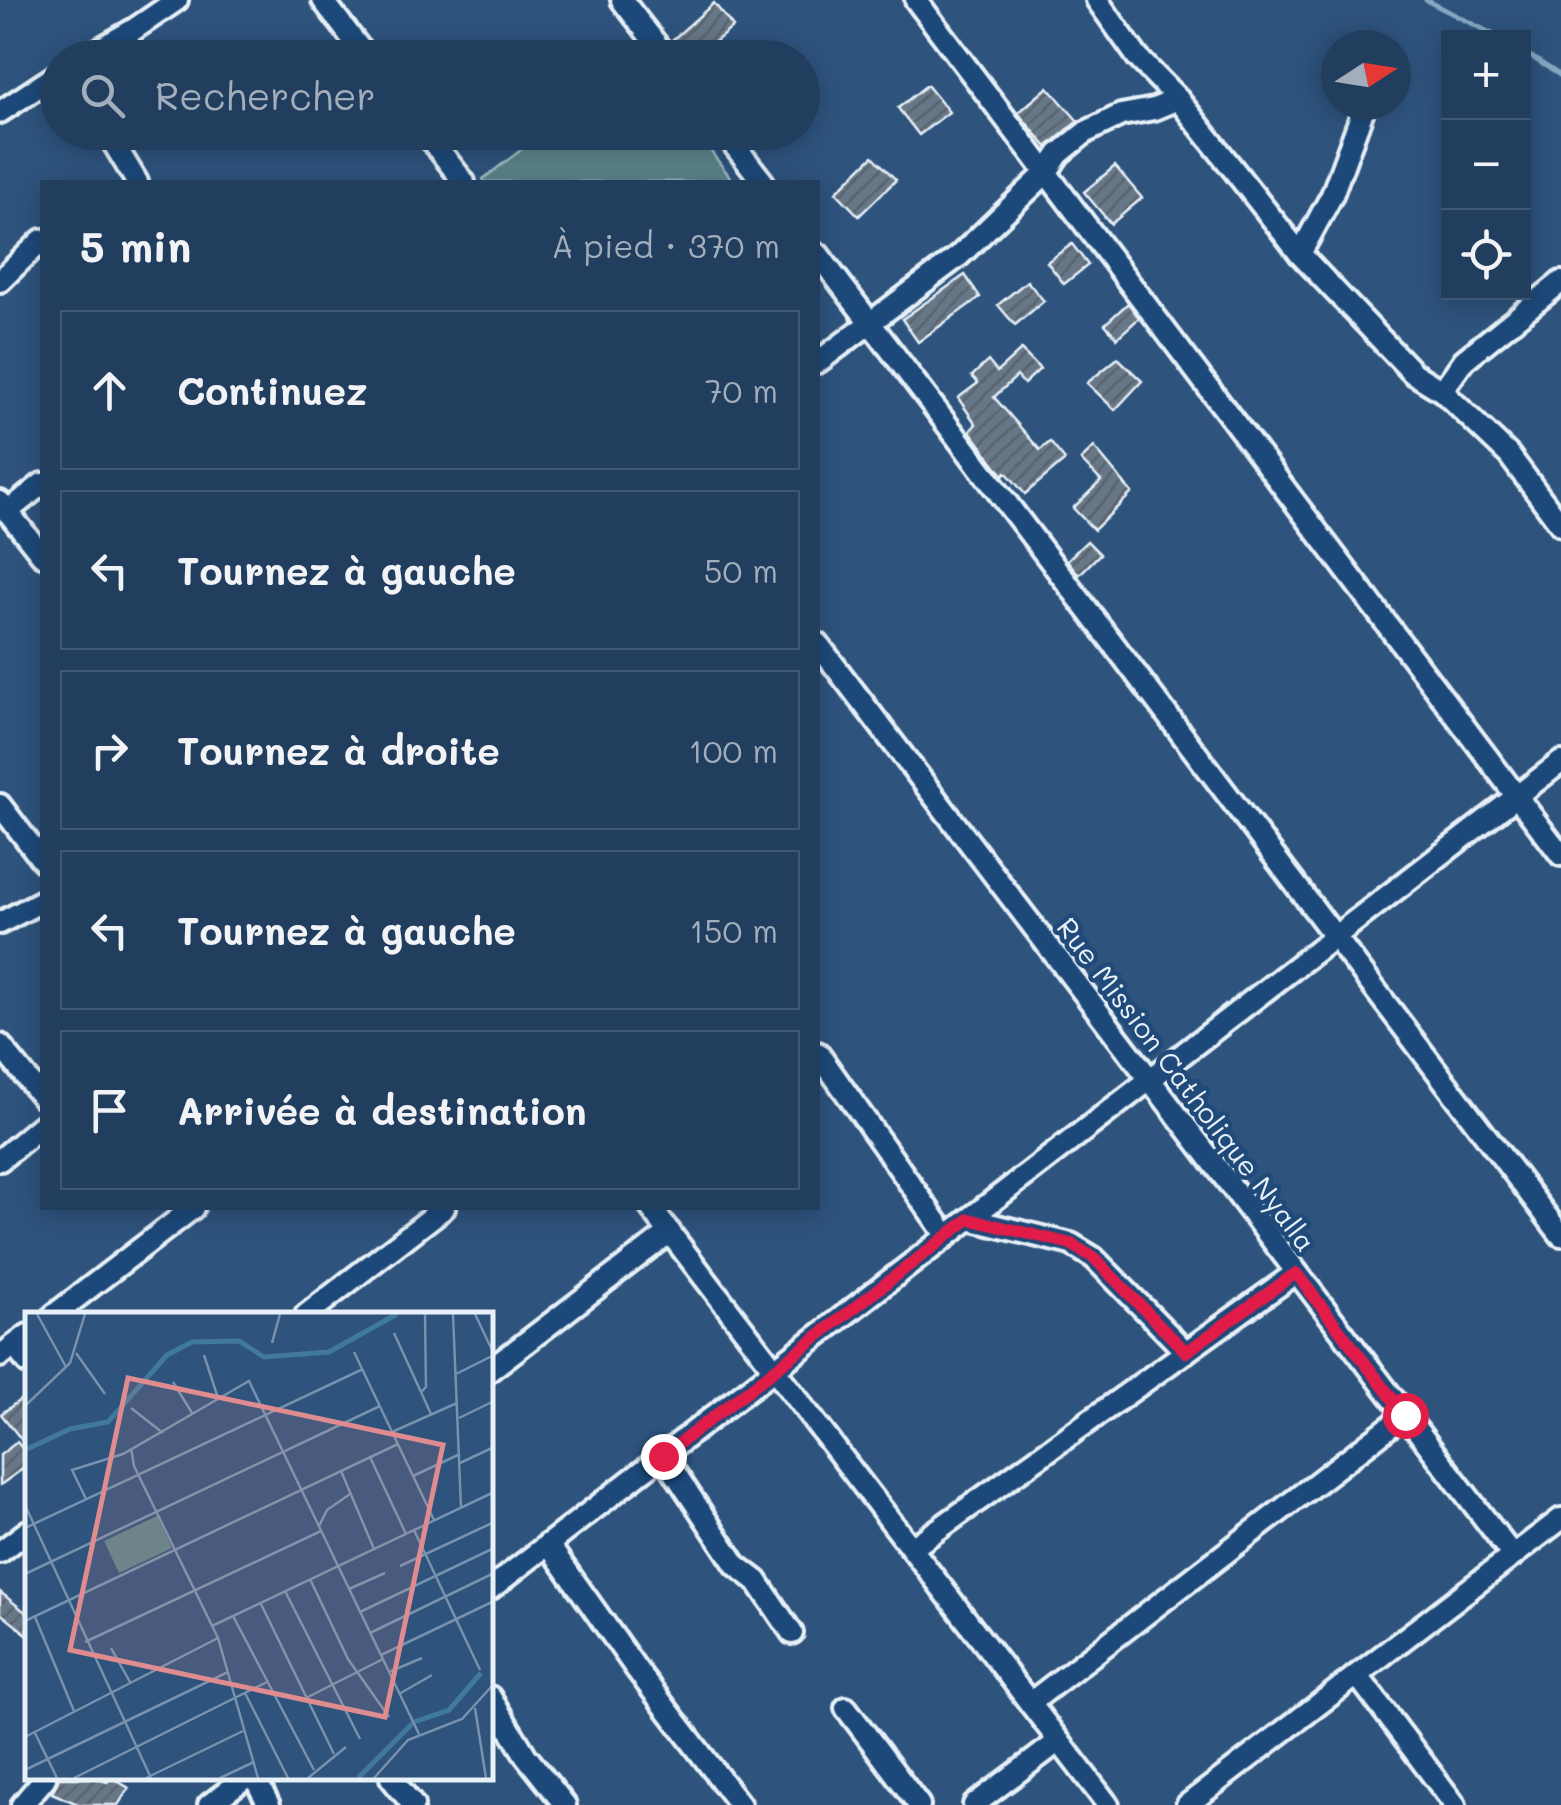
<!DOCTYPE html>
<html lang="fr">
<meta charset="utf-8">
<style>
body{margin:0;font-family:Mali,sans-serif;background:#2e4967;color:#f1f3f6}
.controls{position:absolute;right:30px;top:30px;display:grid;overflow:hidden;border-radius:0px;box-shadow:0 5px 25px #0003}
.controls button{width:90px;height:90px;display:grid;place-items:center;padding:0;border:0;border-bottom:2px solid #3f5773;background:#223e5e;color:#f1f3f6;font:50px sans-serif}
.compass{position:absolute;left:1321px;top:30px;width:90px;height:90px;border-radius:50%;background:#223e5e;box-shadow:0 5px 25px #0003;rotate:78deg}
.stop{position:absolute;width:30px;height:30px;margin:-22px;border:8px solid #e11d48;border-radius:50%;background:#fff}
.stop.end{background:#e11d48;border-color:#fff;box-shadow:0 2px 10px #0008}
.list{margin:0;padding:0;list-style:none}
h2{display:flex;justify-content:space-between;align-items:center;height:130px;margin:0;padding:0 40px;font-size:42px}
h2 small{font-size:32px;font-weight:400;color:#a2aebc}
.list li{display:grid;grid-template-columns:65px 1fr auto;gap:30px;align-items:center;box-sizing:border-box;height:160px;margin:0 20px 20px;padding:0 20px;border:2px solid #3f5773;border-radius:0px}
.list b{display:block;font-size:38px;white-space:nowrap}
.list em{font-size:32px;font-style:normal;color:#a2aebc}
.icon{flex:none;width:55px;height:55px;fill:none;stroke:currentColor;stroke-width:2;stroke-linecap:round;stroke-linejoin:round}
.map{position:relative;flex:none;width:1561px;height:1805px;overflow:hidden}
.search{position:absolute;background:#223e5e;box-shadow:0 5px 25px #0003;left:40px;top:40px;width:780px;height:110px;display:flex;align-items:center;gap:25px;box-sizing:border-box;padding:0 35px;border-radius:55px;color:#a2aebc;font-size:38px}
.panel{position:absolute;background:#223e5e;box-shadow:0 5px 25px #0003;left:40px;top:180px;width:780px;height:1030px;border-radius:0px}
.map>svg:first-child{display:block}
.green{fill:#5a8389;stroke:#a1bac0;stroke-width:2.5}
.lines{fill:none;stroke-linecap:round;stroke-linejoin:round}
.stream{stroke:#84a9c1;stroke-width:5}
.building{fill:url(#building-hatch);stroke:#e8f1f8;stroke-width:2.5}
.minor-casing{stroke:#e8f1f8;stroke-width:28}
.minor{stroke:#1f4a7a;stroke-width:20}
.route{stroke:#e11d48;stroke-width:12}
.labels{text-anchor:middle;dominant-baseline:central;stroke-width:9;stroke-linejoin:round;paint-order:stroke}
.street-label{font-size:28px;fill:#e8f1f8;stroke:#1f4a7a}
.inset-river{fill:none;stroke:#41799d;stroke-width:5}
.inset-road{fill:none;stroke:#7892ae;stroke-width:2.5}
.view{fill:#df8c90;fill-opacity:0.15;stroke:#df8c90;stroke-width:5}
.inset-edge{fill:none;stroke:#e8f1f8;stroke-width:5}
</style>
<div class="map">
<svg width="1561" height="1805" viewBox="0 0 1561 1805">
<defs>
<pattern id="building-hatch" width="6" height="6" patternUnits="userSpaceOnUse" patternTransform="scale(2.5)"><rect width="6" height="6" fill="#687787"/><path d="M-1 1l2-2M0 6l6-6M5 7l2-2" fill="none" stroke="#59626c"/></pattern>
</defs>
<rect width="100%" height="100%" fill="#2e537d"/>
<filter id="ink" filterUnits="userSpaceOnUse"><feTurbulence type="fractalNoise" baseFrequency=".01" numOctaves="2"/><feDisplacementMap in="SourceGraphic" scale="20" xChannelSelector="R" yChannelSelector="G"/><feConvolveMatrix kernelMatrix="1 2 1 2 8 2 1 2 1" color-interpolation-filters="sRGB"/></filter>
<g filter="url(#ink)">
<polygon class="green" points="696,132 734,182 485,182 483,179 543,133"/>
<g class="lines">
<g class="stream">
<polyline points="1426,0 1500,38"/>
<polyline points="1524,52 1561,76"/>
</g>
</g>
<g class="building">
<polygon points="714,3 733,27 705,50 702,47 690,58 681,58 671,41"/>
<polygon points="927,85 949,112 919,135 898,108"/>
<polygon points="1048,87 1078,121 1047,147 1018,113"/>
<polygon points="873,156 896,180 859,216 836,192"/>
<polygon points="1115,166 1142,198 1111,224 1084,192"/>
<polygon points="1072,244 1088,265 1064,284 1047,262"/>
<polygon points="965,275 980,297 918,342 902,319"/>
<polygon points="1027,281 1044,301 1015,325 998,305"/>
<polygon points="1128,303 1139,318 1117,338 1105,324"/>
<polygon points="1021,350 1040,369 1024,384 1017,376 994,397 1040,450 1050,442 1065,460 1025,494 1006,472 1003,475 970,431 976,424 958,398 978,383 972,376 988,361 997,372"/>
<polygon points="1118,358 1142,381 1115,410 1087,383"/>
<polygon points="1094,447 1132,493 1094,530 1073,508 1101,481 1081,460"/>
<polygon points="1087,541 1100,554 1079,575 1067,560"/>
<polygon points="28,1394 28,1448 1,1414"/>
<polygon points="17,1442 28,1455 28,1465 0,1485 0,1455"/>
<polygon points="0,1592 28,1614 28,1635 0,1613"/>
<polygon points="59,1778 96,1778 107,1782 112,1778 129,1788 118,1805 80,1805 52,1793"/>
</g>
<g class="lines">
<defs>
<g id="minor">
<polyline points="323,0 367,58"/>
<polyline points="622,0 667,58"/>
<polyline points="916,0 1561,855"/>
<polyline points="1097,0 1138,58 1178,99 1300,254 1413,373 1442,391 1509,455 1561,525"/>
<polyline points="84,58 133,30 177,0"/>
<polyline points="0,112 58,74"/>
<polyline points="107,132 137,182"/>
<polyline points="425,132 464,182"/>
<polyline points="724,132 763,182"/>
<polyline points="818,254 1561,1235"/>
<polyline points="1300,254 1332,195 1365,105"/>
<polyline points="0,281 42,240"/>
<polyline points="818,362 959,256 1047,172 1059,154 1086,132 1121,115 1154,109 1178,99"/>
<polyline points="1442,391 1464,360 1561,282"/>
<polyline points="0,502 42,555"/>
<polyline points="7,512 42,484"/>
<polyline points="818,644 1513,1556"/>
<polyline points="0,805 42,860"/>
<polyline points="0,923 42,901"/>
<polyline points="0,1045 42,1097"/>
<polyline points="818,1053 947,1236"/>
<polyline points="0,1160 42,1125"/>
<polyline points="651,1208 1108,1805"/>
<polyline points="969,1219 1071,1244 1094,1258 1186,1352"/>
<polyline points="54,1315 193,1208"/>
<polyline points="306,1315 444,1208"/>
<polyline points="14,1346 28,1363"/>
<polyline points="0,1356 28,1335"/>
<polyline points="490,1370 670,1232"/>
<polyline points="663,1455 736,1565 757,1581 792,1633"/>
<polyline points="548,1544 637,1670 740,1805"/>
<polyline points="912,1548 1296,1273"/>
<polyline points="0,1552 28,1531"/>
<polyline points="490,1589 1561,762"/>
<polyline points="1357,1675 1455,1805"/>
<polyline points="490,1697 526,1756 565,1805"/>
<polyline points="1030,1703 1405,1415"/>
<polyline points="846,1708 919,1805"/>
<polyline points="255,1778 269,1805"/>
<polyline points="391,1778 413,1805"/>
<polyline points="22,1805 45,1778"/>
<polyline points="209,1805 245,1778"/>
<polyline points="974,1805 1059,1741"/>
<polyline points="1187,1805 1561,1519"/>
</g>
</defs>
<use href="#minor" class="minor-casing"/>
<use href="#minor" class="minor"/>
</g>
</g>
<g class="lines" filter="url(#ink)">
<polyline class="route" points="663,1456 969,1219 1071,1244 1094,1258 1186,1352 1296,1273 1405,1415"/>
</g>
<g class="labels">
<g class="street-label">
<text transform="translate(1187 1084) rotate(53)">Rue Mission Catholique Nyalla</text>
</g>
</g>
<g transform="translate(25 1312)">
<rect width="468" height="468" fill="#2e537d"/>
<path d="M132,204L147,236L94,261L79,229Z" fill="#5a8389"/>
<path class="inset-river" d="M0,138L45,117L83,110L142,43L167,30L214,29L239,45L304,40L372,2M389,410L424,398L456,361M333,466L388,411"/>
<path class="inset-road" d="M12,2L41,55M428,2L436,196M450,2L467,38M369,21L406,102M247,31L255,2M329,40L409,208M51,41L80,82M179,43L193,86M431,62L467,44M148,70L167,101M396,80L401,75L400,2M0,94L45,51L60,2M106,96L138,121M434,106L467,90M367,120L432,91M106,136L109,154L193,326L233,466M345,145L381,222M435,151L467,136M316,159L349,237M388,164L435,142M61,187L47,158L98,142L224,69L394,422M0,193L126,466M294,214L302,198L325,182M0,216L338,57M389,218L455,358M375,254L467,211M0,262L355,94M285,267L323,347L364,405M324,277L360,261M260,279L335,427M236,292L309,442M335,300L467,237M208,304L289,458M10,305L49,399M0,309L373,132M187,314L467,181M345,321L467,262M60,330L296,219M86,336L105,370M356,343L467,290M364,360L397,346M220,381L263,466M374,382L407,363M281,386L358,347M450,396L461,466M9,419L32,466M0,425L193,326M0,458L203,360M49,466L242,370M121,466L218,419M195,466L229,450M283,466L321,435M349,466L383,428L437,407L467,374"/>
<path class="view" d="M103,66L418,133L360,405L45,338Z"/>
<rect width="468" height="468" class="inset-edge"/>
</g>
</svg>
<div class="controls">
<button>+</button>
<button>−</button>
<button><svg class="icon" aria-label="locate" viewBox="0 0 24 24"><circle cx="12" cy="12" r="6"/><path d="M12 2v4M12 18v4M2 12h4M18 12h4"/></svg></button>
</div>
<svg class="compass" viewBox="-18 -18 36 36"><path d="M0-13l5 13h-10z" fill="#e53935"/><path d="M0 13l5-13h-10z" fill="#a2aebc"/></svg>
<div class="stop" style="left:1405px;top:1415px"></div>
<div class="stop end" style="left:663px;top:1456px"></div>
<div class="search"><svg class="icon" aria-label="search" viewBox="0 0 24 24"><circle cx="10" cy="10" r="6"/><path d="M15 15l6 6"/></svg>Rechercher</div>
<section class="panel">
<h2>5 min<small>À pied · 370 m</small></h2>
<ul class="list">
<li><svg class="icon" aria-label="ahead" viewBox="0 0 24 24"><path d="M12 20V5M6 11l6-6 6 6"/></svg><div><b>Continuez</b></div><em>70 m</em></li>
<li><svg class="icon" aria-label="left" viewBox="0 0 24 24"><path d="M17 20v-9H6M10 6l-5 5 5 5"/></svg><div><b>Tournez à gauche</b></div><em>50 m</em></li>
<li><svg class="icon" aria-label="right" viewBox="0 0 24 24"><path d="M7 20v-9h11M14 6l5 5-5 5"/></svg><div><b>Tournez à droite</b></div><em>100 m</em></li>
<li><svg class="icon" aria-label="left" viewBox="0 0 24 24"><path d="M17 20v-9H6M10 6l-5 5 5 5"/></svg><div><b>Tournez à gauche</b></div><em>150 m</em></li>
<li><svg class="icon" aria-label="arrive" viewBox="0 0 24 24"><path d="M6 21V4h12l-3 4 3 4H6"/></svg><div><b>Arrivée à destination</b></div></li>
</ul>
</section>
</div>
